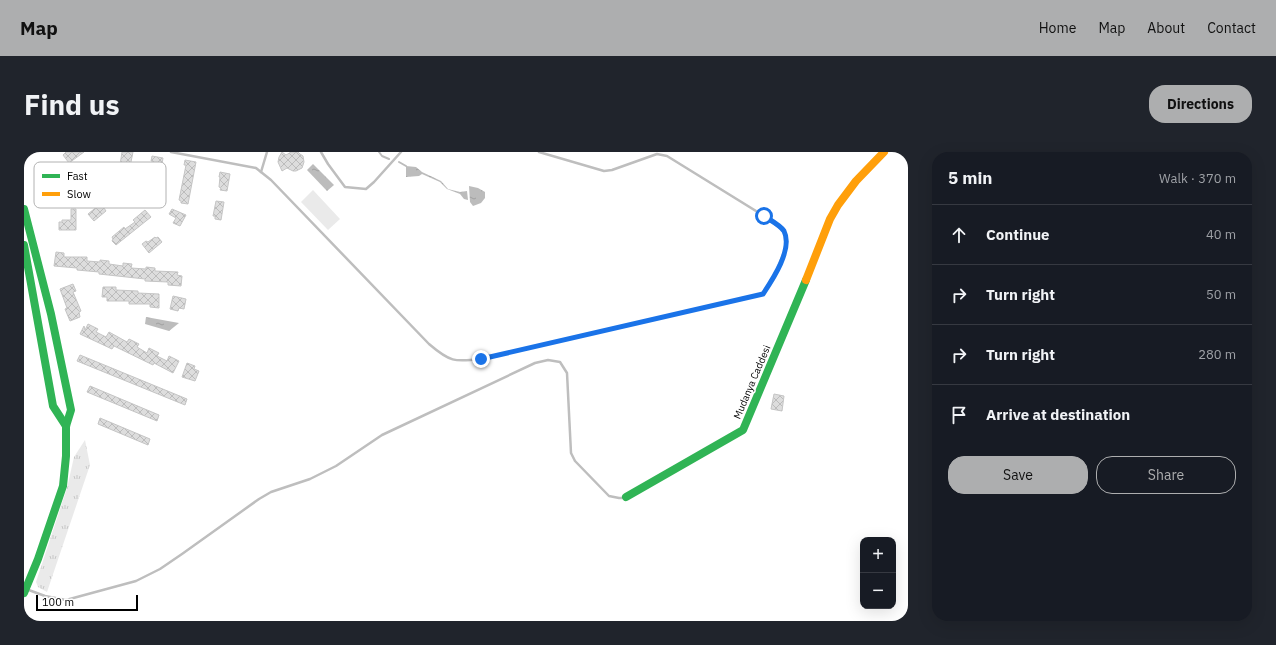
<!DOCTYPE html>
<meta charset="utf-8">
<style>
body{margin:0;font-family:"IBM Plex Sans",sans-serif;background:#20242c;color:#f1f3f6}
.controls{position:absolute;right:12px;bottom:12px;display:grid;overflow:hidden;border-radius:8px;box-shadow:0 4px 16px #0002}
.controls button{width:36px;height:36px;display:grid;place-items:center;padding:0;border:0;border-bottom:1px solid #363941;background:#171b24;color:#f1f3f6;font:20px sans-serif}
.scale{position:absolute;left:12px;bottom:10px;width:102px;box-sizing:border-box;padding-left:4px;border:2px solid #000;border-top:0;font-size:11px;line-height:14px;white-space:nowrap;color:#000;-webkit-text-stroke:3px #fff;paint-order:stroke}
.stop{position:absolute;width:12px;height:12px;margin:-9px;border:3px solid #1a73e8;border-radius:50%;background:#fff}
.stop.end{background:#1a73e8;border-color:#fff;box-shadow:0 1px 4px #0008}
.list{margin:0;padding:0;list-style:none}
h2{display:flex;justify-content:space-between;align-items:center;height:52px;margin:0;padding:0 16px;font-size:17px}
h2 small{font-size:13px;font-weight:400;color:#9ea1a6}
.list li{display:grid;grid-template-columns:26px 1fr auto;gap:12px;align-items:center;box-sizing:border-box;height:60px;padding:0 16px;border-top:1px solid #363941}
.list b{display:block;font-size:15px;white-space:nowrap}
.list em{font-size:13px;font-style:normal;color:#9ea1a6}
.actions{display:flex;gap:8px;padding:12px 16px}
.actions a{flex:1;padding:9px 0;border:1px solid #adaeaf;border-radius:16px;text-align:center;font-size:14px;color:#adaeaf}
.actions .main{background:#adaeaf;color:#111}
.icon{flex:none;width:22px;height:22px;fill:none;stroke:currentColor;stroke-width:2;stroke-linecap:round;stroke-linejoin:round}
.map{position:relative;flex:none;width:884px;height:469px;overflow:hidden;border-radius:16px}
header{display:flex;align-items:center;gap:24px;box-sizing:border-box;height:56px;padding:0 20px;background:#adaeaf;color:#111}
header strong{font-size:19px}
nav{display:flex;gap:22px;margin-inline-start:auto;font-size:14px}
.intro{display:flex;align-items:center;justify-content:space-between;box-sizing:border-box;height:96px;padding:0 24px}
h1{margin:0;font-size:28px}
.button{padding:10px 18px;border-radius:16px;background:#adaeaf;color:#111;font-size:14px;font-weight:700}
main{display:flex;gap:24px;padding:0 24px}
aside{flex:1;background:#171b24;border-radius:16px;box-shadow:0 4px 16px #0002}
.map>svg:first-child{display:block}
.grass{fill:url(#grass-tufts)}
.pitch{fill:#eaeaea}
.water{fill:url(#water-ripples)}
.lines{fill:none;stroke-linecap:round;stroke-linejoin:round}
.stream{stroke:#bcbcbc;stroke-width:2}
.building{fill:url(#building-cross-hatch);stroke:#c5c5c5}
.lane{stroke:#bebebe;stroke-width:2.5}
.fast{stroke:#30b455;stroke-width:8}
.slow{stroke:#ff9f0a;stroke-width:8}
.route{stroke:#1a73e8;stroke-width:5}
.labels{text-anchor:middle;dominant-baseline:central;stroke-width:3;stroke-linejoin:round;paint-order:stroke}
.street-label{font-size:10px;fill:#000;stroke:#fff}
.key{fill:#fff;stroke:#b2b2b2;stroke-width:1}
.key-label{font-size:11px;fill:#000}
</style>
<header>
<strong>Map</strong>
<nav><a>Home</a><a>Map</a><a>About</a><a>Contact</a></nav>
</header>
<div class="intro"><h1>Find us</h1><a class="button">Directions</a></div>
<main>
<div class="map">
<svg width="884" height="469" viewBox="0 0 884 469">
<defs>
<pattern id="grass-tufts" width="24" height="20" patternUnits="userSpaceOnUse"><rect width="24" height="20" fill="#eaeaea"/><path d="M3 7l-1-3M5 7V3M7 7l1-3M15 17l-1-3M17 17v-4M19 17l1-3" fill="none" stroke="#c7c7c7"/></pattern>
<pattern id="water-ripples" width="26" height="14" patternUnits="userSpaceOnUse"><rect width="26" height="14" fill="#bcbcbc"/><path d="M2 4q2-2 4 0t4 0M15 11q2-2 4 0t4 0" fill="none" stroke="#a0a0a0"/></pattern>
<pattern id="building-cross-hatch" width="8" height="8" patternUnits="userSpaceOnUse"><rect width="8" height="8" fill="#ddd"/><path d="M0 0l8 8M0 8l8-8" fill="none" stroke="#bcbcbc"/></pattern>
</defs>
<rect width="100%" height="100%" fill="#fff"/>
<polygon class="grass" points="61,288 66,313 23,440 14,435 12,430 43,336 50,305"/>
<polygon class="pitch" points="289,38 316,67 304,78 277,50"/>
<g class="water">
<polygon points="289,12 310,33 303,39 283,18"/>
<polygon points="382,14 392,15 398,20 417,29 424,37 436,40 443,39 444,48 440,47 436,42 423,37 416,30 398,22 395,24 382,25"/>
<polygon points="445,34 454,36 461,40 461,46 457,51 449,54 446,50"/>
<polygon points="122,165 155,171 145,179 121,172"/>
</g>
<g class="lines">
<g class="stream">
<polyline points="355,0 358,4 365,7"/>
<polyline points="375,10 382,14"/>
</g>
</g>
<g class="building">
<polygon points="42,0 60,0 45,11 39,3"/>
<polygon points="98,0 109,0 106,15 96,13"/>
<polygon points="258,0 262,3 267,0 274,0 276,2 279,4 280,10 278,16 272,19 269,19 263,16 258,19 254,10 255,5"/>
<polygon points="128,4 139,6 133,45 124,43 126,34 124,34 129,9 127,9"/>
<polygon points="161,8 172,10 164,52 157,51 157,49 155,48 162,13 160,13"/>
<polygon points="196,20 206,22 203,39 196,38 197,36 195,35 196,25 195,25"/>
<polygon points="192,49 200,50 197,68 191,67 191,64 189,64"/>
<polygon points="75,53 76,55 78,53 82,59 70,69 64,62"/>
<polygon points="47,57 52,57 52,78 35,78 35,70 38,70 38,68 47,68"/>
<polygon points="148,57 162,63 156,74 149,71 152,66 145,62"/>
<polygon points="121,58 127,65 92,93 88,89 89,87 88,85 100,75 101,77 111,70 109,68"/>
<polygon points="131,85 132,86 134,85 138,90 125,101 118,92 122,89 124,90"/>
<polygon points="32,100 40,101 40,105 63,105 63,109 76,110 76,108 85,109 85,112 99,114 99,111 108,112 107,116 122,117 122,115 131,116 131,119 154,120 153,123 158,124 157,134 144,133 144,130 121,129 121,127 75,122 75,120 53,118 53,116 30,114"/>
<polygon points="49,132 52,139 49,140 57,159 55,160 56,165 46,169 41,157 43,156 36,137"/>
<polygon points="79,135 92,135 92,138 114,139 114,141 135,142 135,156 126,155 126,152 105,152 105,149 83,149 83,145 78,145"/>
<polygon points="149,144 162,147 160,157 155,156 154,159 146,157"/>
<polygon points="64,172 74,177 72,180 82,185 85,180 103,190 105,187 115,192 113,195 123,201 125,196 135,201 133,204 143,209 145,204 155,209 149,221 130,211 129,213 90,194 88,197 56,182 60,174 61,178"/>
<polygon points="56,203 163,247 161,253 53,209"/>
<polygon points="163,211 171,214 170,217 175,219 171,229 158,225"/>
<polygon points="66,234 135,263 133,269 63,240"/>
<polygon points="750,242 760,244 758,259 747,257"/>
<polygon points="76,266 126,287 124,293 74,272"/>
</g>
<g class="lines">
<g class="lane">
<path d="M147,0L232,16L247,28L405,192C426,210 430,210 457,207L739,142L749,128L762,95V87L759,78L740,64L643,4L633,2L588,18L580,19L515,0"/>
<polyline points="297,0 304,12 321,35 342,37 350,30 377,0"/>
<polyline points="237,20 243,0"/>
<polyline points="2,437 21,444 42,448 112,429 136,417 158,402 235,347 247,340 286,327 312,314 358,283 511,211 524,208 536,210 543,221 547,301 551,309 585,344 595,346 600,346"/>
</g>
<g class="fast">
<polyline points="0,57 27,162 47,258 42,274 42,304 39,334 14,407 0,441"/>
<polyline points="0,93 29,254 42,274"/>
<polyline points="602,345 719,278 782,128"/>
</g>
<polyline class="slow" points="782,128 806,67 814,53 832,29 860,0"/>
</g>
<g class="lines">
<path class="route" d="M457,207L739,142C749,127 769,97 760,79C756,73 746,68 740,64"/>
</g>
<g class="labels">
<g class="street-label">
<text transform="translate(728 230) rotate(-67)">Mudanya Caddesi</text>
</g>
</g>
<rect x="10" y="10" width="132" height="46" rx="6" class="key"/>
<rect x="18" y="22" width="18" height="4" fill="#30b455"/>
<rect x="18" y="40" width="18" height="4" fill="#ff9f0a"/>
<g class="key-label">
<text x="43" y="28">Fast</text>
<text x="43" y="46">Slow</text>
</g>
</svg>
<div class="controls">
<button>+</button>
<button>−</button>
</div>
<div class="scale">100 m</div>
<div class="stop" style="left:740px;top:64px"></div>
<div class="stop end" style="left:457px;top:207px"></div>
</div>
<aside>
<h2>5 min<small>Walk · 370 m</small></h2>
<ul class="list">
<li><svg class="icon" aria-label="ahead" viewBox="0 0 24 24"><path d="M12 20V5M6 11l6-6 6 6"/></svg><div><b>Continue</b></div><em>40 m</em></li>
<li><svg class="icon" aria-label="right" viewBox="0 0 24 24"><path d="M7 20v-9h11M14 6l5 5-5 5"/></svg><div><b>Turn right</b></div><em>50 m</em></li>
<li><svg class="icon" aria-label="right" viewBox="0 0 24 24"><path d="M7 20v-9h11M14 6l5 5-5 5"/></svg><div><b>Turn right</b></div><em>280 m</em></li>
<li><svg class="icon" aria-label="arrive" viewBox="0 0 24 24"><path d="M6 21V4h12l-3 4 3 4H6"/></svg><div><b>Arrive at destination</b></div></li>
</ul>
<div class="actions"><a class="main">Save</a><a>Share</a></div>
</aside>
</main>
